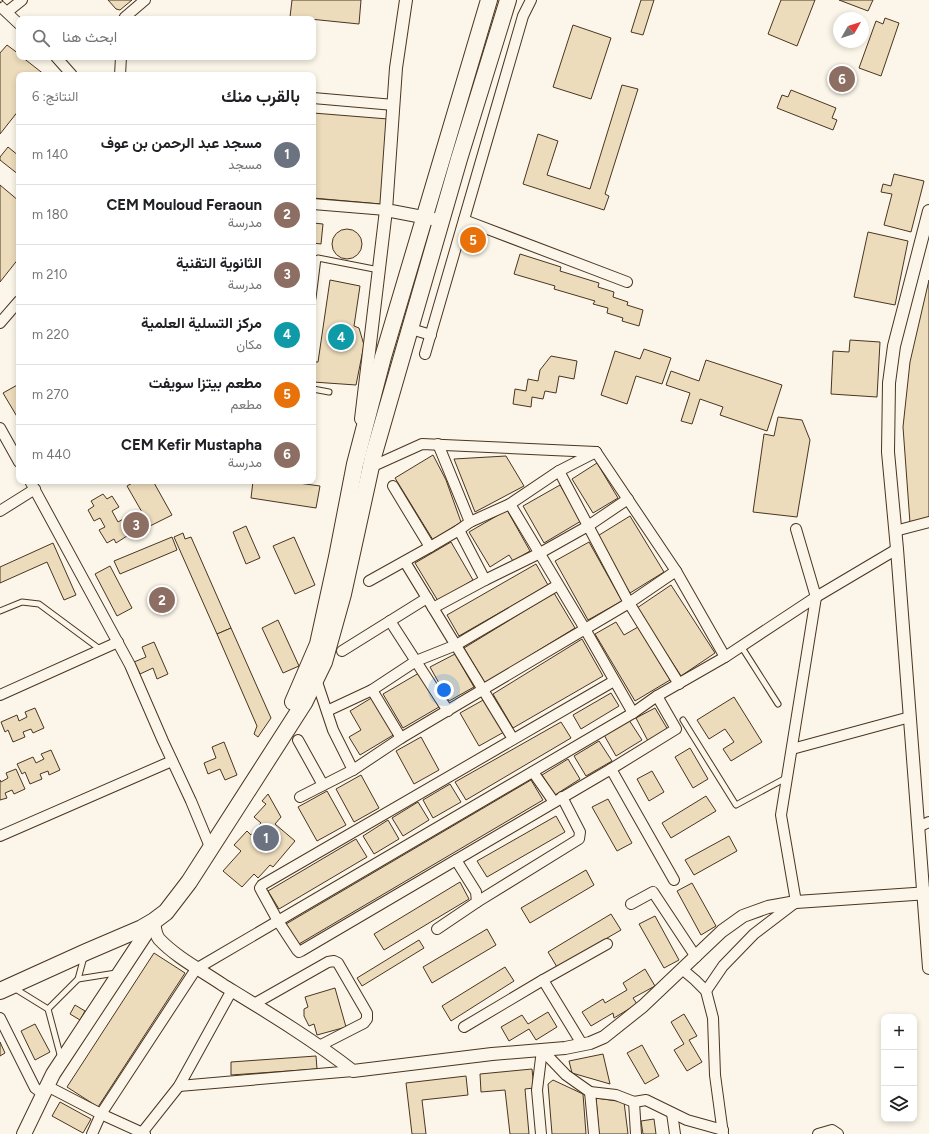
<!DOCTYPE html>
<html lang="ar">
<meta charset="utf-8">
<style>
body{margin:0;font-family:Figtree,Vazirmatn,sans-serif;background:#f6f6f6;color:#202124;direction:rtl}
.controls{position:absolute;right:12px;bottom:12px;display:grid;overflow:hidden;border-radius:8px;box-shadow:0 2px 6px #0003}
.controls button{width:36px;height:36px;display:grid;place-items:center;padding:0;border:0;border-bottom:1px solid #e0e0e0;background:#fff;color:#202124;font:20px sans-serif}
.compass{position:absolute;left:833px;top:12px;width:36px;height:36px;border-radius:50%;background:#fff;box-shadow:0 2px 6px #0003;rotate:51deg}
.you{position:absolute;left:444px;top:690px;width:14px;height:14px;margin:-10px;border:3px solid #fff;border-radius:50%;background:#1a73e8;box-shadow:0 0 0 6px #1a73e833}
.badge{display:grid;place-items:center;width:26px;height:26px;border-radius:50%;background:#c62828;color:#fff;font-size:13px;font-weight:700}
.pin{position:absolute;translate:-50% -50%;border:2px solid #fff;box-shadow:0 1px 4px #0006}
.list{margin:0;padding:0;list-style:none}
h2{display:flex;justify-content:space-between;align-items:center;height:52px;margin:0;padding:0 16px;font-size:17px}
h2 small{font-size:13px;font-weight:400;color:#757577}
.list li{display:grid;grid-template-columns:26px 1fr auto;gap:12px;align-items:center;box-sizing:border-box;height:60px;padding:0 16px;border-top:1px solid #e0e0e0}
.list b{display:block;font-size:15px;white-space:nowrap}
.list p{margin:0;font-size:13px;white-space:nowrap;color:#757577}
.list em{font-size:13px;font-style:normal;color:#757577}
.icon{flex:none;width:22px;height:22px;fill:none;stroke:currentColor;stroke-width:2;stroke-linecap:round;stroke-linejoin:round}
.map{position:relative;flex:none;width:929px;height:1134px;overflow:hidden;direction:ltr}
.search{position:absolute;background:#fff;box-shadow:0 2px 6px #0003;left:16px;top:16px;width:300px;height:44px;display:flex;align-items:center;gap:10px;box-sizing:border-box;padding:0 14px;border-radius:8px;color:#757577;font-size:15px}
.panel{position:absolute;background:#fff;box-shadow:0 2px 6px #0003;left:16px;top:72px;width:300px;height:412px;border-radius:8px;direction:rtl}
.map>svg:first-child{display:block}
.building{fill:#ecdcbc;stroke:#4a3520}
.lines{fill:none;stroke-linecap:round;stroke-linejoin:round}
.service-casing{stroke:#4a3520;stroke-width:7}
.minor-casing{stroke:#4a3520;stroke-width:12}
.tertiary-casing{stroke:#4a3520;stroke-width:14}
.secondary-casing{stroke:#4a3520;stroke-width:16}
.primary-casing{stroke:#4a3520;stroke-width:18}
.service{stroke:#fbf6e9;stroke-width:5}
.minor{stroke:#fbf6e9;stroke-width:10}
.tertiary{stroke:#fbf6e9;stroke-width:12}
.secondary{stroke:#fbf6e9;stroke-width:14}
.primary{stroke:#fbf6e9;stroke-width:16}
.rail-casing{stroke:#4a3520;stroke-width:4.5}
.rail{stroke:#fbf6e9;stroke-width:3;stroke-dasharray:9;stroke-linecap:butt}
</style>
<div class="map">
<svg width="929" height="1134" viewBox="0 0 929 1134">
<rect width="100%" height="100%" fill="#fbf6e9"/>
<g class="building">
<polygon points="108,0 132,0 120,10 116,9"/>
<polygon points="292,0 361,0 359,24 290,17"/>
<polygon points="641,0 654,0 643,35 631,32"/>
<polygon points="781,0 815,0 797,46 768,34"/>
<polygon points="839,0 873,0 868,11"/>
<polygon points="885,18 899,23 881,76 859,68 876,21 883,24"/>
<polygon points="573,25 611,38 591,99 553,87"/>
<polygon points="7,45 19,54 19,57 22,57 45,75 19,75 19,110 0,134 0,53"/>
<polygon points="622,85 638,89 605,194 609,196 604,210 523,184 538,134 558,141 547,175 590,189"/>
<polygon points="791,90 836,108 832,118 837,120 833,130 777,108 782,95 788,97"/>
<polygon points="313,113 388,119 381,204 313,198"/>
<polygon points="8,147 19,156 19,175 0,160 0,157"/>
<polygon points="894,174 924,181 911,232 884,225 892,194 881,192 883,184 891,186"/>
<polygon points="0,185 19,201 19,258 0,282"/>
<polygon points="313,223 323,224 321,244 313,243"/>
<circle cx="347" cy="244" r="15"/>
<polygon points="868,232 908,241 895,305 854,297"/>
<polygon points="520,254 561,267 560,271 599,283 598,287 614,292 613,297 628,302 627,305 643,310 639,326 622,321 623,318 607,313 608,308 593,304 595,301 554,289 555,286 514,274"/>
<polygon points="330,280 360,286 354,326 359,328 364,345 356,385 313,382 315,362 318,362"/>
<polygon points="929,280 929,517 910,523 903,427 910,362"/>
<polygon points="850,340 880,342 877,397 831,394 833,351 849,352"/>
<polygon points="644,349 671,358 662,384 636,376 627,404 601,395 615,351 640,359"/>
<polygon points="551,356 577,361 574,379 559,376 556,393 545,391 543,399 532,397 531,407 513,404 515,389 526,391 528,379 538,381 540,370"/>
<polygon points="706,360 782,385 767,431 720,415 723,407 700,399 692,424 681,421 690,393 666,385 671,371 699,381"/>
<polygon points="19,384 19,420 3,393"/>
<polygon points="778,417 802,420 810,440 797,517 753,512 764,434 774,436"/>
<polygon points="433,455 446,480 461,522 433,540 395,478"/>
<polygon points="506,456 524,486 475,512 454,459"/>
<polygon points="597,463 618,498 593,513 572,479"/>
<polygon points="136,481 153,481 172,515 150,526 127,486"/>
<polygon points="253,481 284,481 320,486 316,508 251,498"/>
<polygon points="560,485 581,521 544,543 523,506"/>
<polygon points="103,494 107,499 112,496 119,507 112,511 118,522 125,518 131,527 124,531 127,536 116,543 114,539 107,543 99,530 105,527 100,518 94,521 88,510 94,506 91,501"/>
<polygon points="507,510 530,551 513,561 509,555 490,567 469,532"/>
<polygon points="630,516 664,572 630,593 596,537"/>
<polygon points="246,526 260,558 246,564 233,532"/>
<polygon points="183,533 185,539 191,537 231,628 217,634 174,537"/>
<polygon points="172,537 177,550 120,574 114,561"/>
<polygon points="294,537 315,585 295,594 273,546"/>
<polygon points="451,542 473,580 438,601 415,563"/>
<polygon points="589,542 622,601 588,620 555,561"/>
<polygon points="53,543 76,595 64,600 47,562 0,583 0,567"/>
<polygon points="536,564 548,585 459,636 447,615"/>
<polygon points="110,566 132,608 117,616 95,574"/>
<polygon points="671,585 715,653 681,676 637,608"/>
<polygon points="554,593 575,628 485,683 464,648"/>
<polygon points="278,620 299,666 283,673 262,628"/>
<polygon points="616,622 624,635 638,627 670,680 635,701 595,634"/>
<polygon points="231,628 271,718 258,737 254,734 257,726 217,634"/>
<polygon points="582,639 603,676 513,728 493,694"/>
<polygon points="154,642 168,674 157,679 153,668 140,674 134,662 146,657 142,647"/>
<polygon points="455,654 474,687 449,701 430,667"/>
<polygon points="419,673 439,707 403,728 383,694"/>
<polygon points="611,693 619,706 581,729 573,715"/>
<polygon points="373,697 395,734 360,755 349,737 361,730 350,711"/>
<polygon points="734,697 762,742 731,761 723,749 734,742 725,729 709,739 697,720"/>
<polygon points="485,699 504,732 479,746 460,713"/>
<polygon points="35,708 44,728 33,733 31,729 23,732 25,737 13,742 8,730 5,732 1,722 17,715 19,721 27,717 25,712"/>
<polygon points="655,708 668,730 648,741 636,718"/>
<polygon points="629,720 642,740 616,756 604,735"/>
<polygon points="561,722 571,738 466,800 455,782"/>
<polygon points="421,737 439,770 414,784 396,751"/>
<polygon points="599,741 612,761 586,776 574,756"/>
<polygon points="224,742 237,775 225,780 220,769 208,774 204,763 216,758 212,747"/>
<polygon points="690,748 708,779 693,788 675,757"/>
<polygon points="51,750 60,770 49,775 48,771 40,774 42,779 30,784 25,772 22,774 17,764 33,757 36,763 44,759 41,754"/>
<polygon points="568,759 580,779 555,795 542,775"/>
<polygon points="16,769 25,789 14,794 12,790 5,793 7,798 0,800 0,780 1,782 8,778 6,773"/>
<polygon points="652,771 664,792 649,801 637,779"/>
<polygon points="361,775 379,808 354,822 336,789"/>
<polygon points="531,780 543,800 299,944 286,924"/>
<polygon points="450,784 461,802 433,818 423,800"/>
<polygon points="327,791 346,825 317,841 298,807"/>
<polygon points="268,794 281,817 275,824 295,841 273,867 270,865 258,878 254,874 242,887 223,871 241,851 234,845 247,831 251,835 261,823 254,817 266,804 262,801"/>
<polygon points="706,796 716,811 671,838 662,823"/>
<polygon points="608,799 632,843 617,851 592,807"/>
<polygon points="418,802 429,820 403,836 392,818"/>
<polygon points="556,816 565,832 487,877 477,861"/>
<polygon points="388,820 399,839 374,854 363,836"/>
<polygon points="729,836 737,851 694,875 685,860"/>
<polygon points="356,839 367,857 279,909 268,891"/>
<polygon points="586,870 594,885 530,923 521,908"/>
<polygon points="460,882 469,899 384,950 374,934"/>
<polygon points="692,883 716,926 701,935 677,891"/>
<polygon points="611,914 621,930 557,967 548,952"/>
<polygon points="655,916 679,960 664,968 639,924"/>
<polygon points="487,929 496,945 432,983 423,967"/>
<polygon points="419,940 424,948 362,986 357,978"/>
<polygon points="154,953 185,973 98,1107 67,1087"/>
<polygon points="505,967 514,981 451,1021 442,1006"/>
<polygon points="645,969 655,986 633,998 637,1004 614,1018 613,1013 591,1026 582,1012 603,999 605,1003 627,990 623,983"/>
<polygon points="335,988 346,1027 317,1035 314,1024 309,1026 304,1016 304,1009 308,1007 305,997"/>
<polygon points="75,1005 85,1011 80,1020 70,1014"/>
<polygon points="548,1012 557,1027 536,1040 529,1029 509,1041 501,1027 522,1015 528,1024"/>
<polygon points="684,1014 697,1036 689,1040 702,1062 687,1071 674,1050 684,1044 671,1022"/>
<polygon points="35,1024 50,1052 35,1060 21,1031"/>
<polygon points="0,1042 5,1053 0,1056"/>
<polygon points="642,1045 659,1076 645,1084 627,1053"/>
<polygon points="603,1054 610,1084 572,1073 569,1061"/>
<polygon points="316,1056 317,1069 231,1075 231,1062"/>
<polygon points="532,1069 534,1088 525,1089 529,1134 510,1134 505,1090 481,1092 480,1074"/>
<polygon points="466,1076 468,1095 422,1100 426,1134 412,1134 406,1083"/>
<polygon points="553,1080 583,1094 586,1134 552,1134 548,1084"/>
<polygon points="596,1098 624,1102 628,1134 599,1134"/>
<polygon points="60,1102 91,1119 83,1133 52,1116"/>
<polygon points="654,1119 656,1134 643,1134 641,1121"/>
</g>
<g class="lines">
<defs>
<g id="service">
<polyline points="313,298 318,258 379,270"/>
<polyline points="313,389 329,392"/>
<polyline points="0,611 22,602 39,604 101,650"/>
<polyline points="741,646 778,704"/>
<polyline points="683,720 736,805 786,778"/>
<polyline points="78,979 84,957"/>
<polyline points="14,988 48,1009"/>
<polyline points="61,1058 48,1009 78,979 116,973"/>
</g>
<g id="minor">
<polyline points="0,6 19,24"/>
<polyline points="7,12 22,0"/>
<polyline points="124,19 125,17 145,0"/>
<polyline points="56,57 72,75"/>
<polyline points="120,75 121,57"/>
<polyline points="313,98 394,105"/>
<polyline points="313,204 386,210"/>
<polyline points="464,220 627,282"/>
<polyline points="0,323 19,301"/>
<polyline points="411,329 431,335"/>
<polyline points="425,354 523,16 531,0"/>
<polyline points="0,428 19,462"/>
<polyline points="438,444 470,522"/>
<polyline points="596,452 676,571 725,657"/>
<polyline points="368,466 371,467 422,444 596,452"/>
<polyline points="559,471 629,603 679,684"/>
<polyline points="30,481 130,665 163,741 191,801 211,849"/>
<polyline points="393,486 430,547"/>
<polyline points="510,504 585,629 633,713"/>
<polyline points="0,511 35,489"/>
<polyline points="459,530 485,580"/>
<polyline points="895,531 929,522"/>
<polyline points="405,562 513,739"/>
<polyline points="369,581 430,547 459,530 470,522 510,504 559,471 596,452"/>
<polyline points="433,608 485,580 540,553 588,526 628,499"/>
<polyline points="390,621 448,711"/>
<polyline points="342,651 427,598"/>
<polyline points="316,679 333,730 353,770"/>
<polyline points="614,681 262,885 260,888 261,890 278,921 297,950 299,952 301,951 611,769 676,729 657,696"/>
<polyline points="372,690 401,738"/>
<polyline points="0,695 118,642"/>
<polyline points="327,711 372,690 416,661 456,645 558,585"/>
<polyline points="298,740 323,785"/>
<polyline points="792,749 910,717"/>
<polyline points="611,769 674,880"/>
<polyline points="533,772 554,802"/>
<polyline points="300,797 353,770 401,738 629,603 676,571"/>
<polyline points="918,827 929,822"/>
<polyline points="0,836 172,761"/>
<polyline points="477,902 579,839 580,832 562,797"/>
<polyline points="631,904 653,892 696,957"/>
<polyline points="437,929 477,902 476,892 456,860"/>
<polyline points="682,969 695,980 706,991 713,1018 715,1075 723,1134"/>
<polyline points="706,991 723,966 754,934 796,902 781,815 816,597 796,529"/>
<polyline points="254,1004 328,962 334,961 338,963 367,1013 367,1019 364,1023 319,1046"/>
<polyline points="0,1018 35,1088 43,1094"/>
<polyline points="464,1027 543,980"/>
<polyline points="582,1044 543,980 607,944"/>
<polyline points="542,1050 566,1075 590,1092 616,1095 634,1102 646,1100 687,1120 723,1130"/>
<polyline points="47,1086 101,1114 145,1134"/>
<polyline points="179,1086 353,1071"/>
<polyline points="590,1092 594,1134"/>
<polyline points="634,1102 636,1134"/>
<polyline points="672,1113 675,1134"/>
<polyline points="92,1134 101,1114 196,969 633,713 657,696 725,657 816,597 897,549"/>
<polyline points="141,1134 179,1086 232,990"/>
<polyline points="541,1134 537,1090 542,1050"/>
<polyline points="818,1134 832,1130 838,1134"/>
</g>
<g id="tertiary">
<polyline points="406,0 396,68 386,210 433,219"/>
<polyline points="929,211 894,346 889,383 888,452 897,549 929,968"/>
<polyline points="361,419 386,210"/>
<path d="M154,921C155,927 155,934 159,939C177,958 201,970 223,985C267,1012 312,1039 353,1071L492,1054L565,1048L590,1043L604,1037L643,1006L722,931L743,916L768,907L796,902L929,893"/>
</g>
<polyline id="secondary" points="24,1134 53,1074 154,921"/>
<g id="primary">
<polyline points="293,702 318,644 337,557 355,464 383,357 489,0"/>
<polyline points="0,991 86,952 142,928 154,921 166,912 189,882 304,703 324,662 343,594 373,457 459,159 508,0"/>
</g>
</defs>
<use href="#service" class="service-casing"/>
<use href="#minor" class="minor-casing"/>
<use href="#tertiary" class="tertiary-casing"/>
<use href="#secondary" class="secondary-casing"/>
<use href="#primary" class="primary-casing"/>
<use href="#service" class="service"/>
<use href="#minor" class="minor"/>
<use href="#tertiary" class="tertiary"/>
<use href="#secondary" class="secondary"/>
<use href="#primary" class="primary"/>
<defs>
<polyline id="rail" points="0,1 1,0"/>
</defs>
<use href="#rail" class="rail-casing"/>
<use href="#rail" class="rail"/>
</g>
</svg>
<div class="controls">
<button>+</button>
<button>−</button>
<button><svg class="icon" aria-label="layers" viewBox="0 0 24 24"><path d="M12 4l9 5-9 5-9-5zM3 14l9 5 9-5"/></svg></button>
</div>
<svg class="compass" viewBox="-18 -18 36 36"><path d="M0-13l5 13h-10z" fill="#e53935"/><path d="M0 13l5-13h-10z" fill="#757577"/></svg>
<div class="you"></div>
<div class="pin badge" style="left:266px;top:838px;background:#6b7280">1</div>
<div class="pin badge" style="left:162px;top:600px;background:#8d6e63">2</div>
<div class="pin badge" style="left:136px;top:525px;background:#8d6e63">3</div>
<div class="pin badge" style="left:341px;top:337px;background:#0f9aa8">4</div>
<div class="pin badge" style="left:473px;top:240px;background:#e8710a">5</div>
<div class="pin badge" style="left:842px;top:79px;background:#8d6e63">6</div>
<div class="search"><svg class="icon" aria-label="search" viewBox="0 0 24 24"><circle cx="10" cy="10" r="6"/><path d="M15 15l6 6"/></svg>ابحث هنا</div>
<section class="panel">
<h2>بالقرب منك<small>النتائج: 6</small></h2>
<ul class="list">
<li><span class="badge" style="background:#6b7280">1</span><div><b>مسجد عبد الرحمن بن عوف</b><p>مسجد</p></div><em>140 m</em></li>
<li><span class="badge" style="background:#8d6e63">2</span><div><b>CEM Mouloud Feraoun</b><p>مدرسة</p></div><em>180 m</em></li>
<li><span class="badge" style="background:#8d6e63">3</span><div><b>الثانوية التقنية</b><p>مدرسة</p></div><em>210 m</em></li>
<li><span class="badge" style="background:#0f9aa8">4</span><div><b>مركز التسلية العلمية</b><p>مكان</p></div><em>220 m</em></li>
<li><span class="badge" style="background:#e8710a">5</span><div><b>مطعم بيتزا سويفت</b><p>مطعم</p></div><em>270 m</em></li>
<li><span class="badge" style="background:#8d6e63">6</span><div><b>CEM Kefir Mustapha</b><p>مدرسة</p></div><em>440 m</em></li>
</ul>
</section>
</div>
